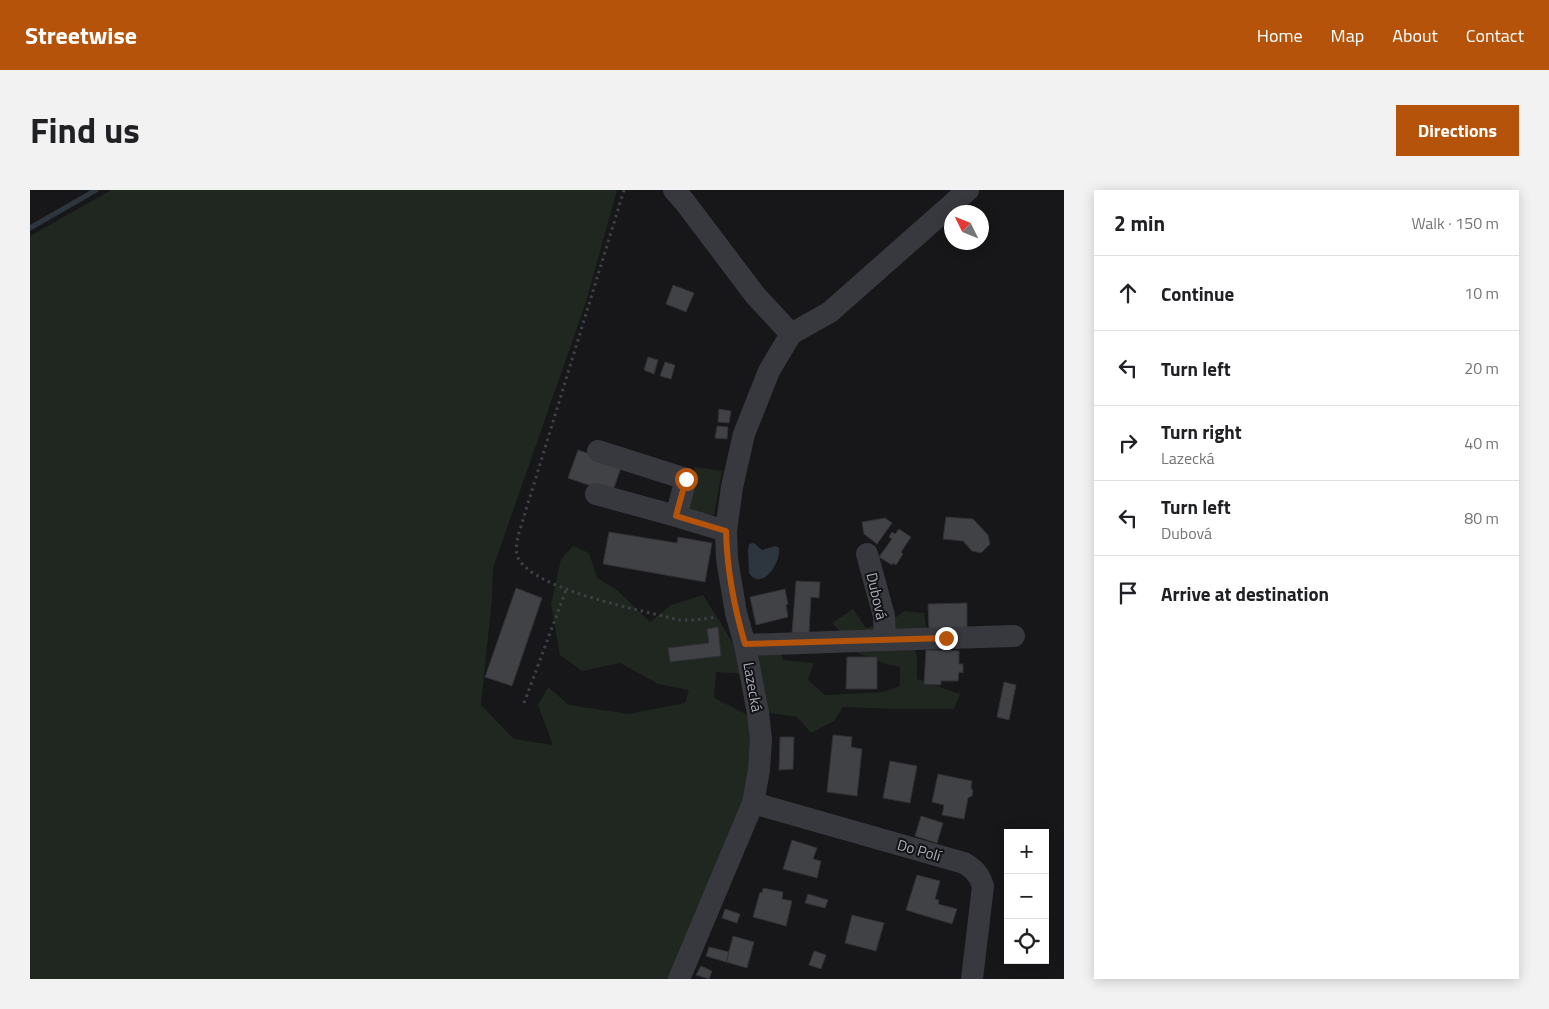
<!DOCTYPE html>
<meta charset="utf-8">
<style>
body{margin:0;font-family:"Titillium Web",sans-serif;background:#f2f2f2;color:#202124}
.controls{position:absolute;right:15px;bottom:15px;display:grid;overflow:hidden;border-radius:0px;box-shadow:0 2px 12px #0003}
.controls button{width:45px;height:45px;display:grid;place-items:center;padding:0;border:0;border-bottom:1px solid #e0e0e0;background:#fff;color:#202124;font:25px sans-serif}
.compass{position:absolute;left:914px;top:15px;width:45px;height:45px;border-radius:50%;background:#fff;box-shadow:0 2px 12px #0003;rotate:313deg}
.stop{position:absolute;width:15px;height:15px;margin:-11px;border:4px solid #b45309;border-radius:50%;background:#fff}
.stop.end{background:#b45309;border-color:#fff;box-shadow:0 1px 5px #0008}
.list{margin:0;padding:0;list-style:none}
h2{display:flex;justify-content:space-between;align-items:center;height:65px;margin:0;padding:0 20px;font-size:21px}
h2 small{font-size:16px;font-weight:400;color:#757577}
.list li{display:grid;grid-template-columns:32px 1fr auto;gap:15px;align-items:center;box-sizing:border-box;height:75px;padding:0 20px;border-top:1px solid #e0e0e0}
.list b{display:block;font-size:19px;white-space:nowrap}
.list p{margin:0;font-size:16px;white-space:nowrap;color:#757577}
.list em{font-size:16px;font-style:normal;color:#757577}
.icon{flex:none;width:28px;height:28px;fill:none;stroke:currentColor;stroke-width:2;stroke-linecap:round;stroke-linejoin:round}
.map{position:relative;flex:none;width:1034px;height:789px;overflow:hidden;border-radius:0px}
header{display:flex;align-items:center;gap:30px;box-sizing:border-box;height:70px;padding:0 25px;background:#b45309;color:#fff}
header strong{font-size:24px}
nav{display:flex;gap:28px;margin-inline-start:auto;font-size:18px}
.intro{display:flex;align-items:center;justify-content:space-between;box-sizing:border-box;height:120px;padding:0 30px}
h1{margin:0;font-size:35px}
.button{padding:12px 22px;border-radius:0px;background:#b45309;color:#fff;font-size:18px;font-weight:700}
main{display:flex;gap:30px;padding:0 30px}
aside{flex:1;background:#fff;border-radius:0px;box-shadow:0 2px 12px #0003}
.map>svg:first-child{display:block}
.green{fill:#1f2720}
.water{fill:#2d363e}
.lines{fill:none;stroke-linecap:round;stroke-linejoin:round}
.stream{stroke:#2d363e;stroke-width:5}
.building{fill:#414246;stroke:#313135}
.path{stroke:#3e4045;stroke-width:3;stroke-dasharray:2.5 4;stroke-linecap:butt}
.minor{stroke:#38393e;stroke-width:22}
.route{stroke:#b45309;stroke-width:6}
.labels{text-anchor:middle;dominant-baseline:central;stroke-width:4;stroke-linejoin:round;paint-order:stroke}
.street-label{font-size:15px;fill:#a9adb9;stroke:#121214}
</style>
<header>
<strong>Streetwise</strong>
<nav><a>Home</a><a>Map</a><a>About</a><a>Contact</a></nav>
</header>
<div class="intro"><h1>Find us</h1><a class="button">Directions</a></div>
<main>
<div class="map">
<svg width="1034" height="789" viewBox="0 0 1034 789">
<rect width="100%" height="100%" fill="#171719"/>
<g class="green">
<polygon points="81,0 587,0 556,112 463,378 462,408 451,515 484,549 523,555 508,515 518,497 539,515 599,524 655,513 659,500 628,494 590,473 552,481 530,465 521,414 531,369 543,356 559,363 567,388 587,400 620,432 641,415 673,405 706,458 747,449 753,470 784,473 778,490 795,505 853,502 870,496 870,477 856,474 823,461 815,446 802,433 823,419 836,438 861,431 874,421 894,423 897,442 881,443 887,467 887,489 930,504 924,519 865,519 813,517 804,531 781,543 767,527 733,522 728,485 686,482 684,508 722,527 720,591 645,789 0,789 0,46"/>
<polygon points="665,277 692,281 684,325 658,321"/>
</g>
<path class="water" d="M724,353L732,360L746,356L749,358C751,373 732,402 719,383L718,360L719,354Z"/>
<g class="lines">
<polyline class="stream" points="0,38 66,0"/>
</g>
<g class="building">
<polygon points="643,95 664,103 656,122 636,114"/>
<polygon points="618,167 628,170 624,184 614,180"/>
<polygon points="635,172 645,175 641,189 630,186"/>
<polygon points="689,219 701,221 699,233 688,232"/>
<polygon points="687,236 698,237 697,249 685,248"/>
<polygon points="548,260 592,275 582,303 538,288"/>
<polygon points="916,327 943,329 958,345 960,354 951,363 942,361 933,351 913,349"/>
<polygon points="855,328 862,333 847,354 834,344 832,332"/>
<polygon points="869,339 881,347 871,362 873,364 866,375 863,373 862,375 849,367 862,349 859,347 862,342 865,344"/>
<polygon points="579,342 647,353 648,347 682,353 675,392 573,374"/>
<polygon points="766,391 790,392 789,408 781,407 779,443 762,443"/>
<polygon points="486,398 512,408 482,496 455,487"/>
<polygon points="755,399 758,414 756,415 758,427 726,435 720,407"/>
<polygon points="937,413 937,439 899,440 898,414"/>
<polygon points="688,437 691,466 640,472 638,458 679,453 677,439"/>
<polygon points="896,460 929,461 929,474 933,474 933,483 929,482 928,491 911,491 911,495 894,494"/>
<polygon points="817,467 847,467 847,499 816,499"/>
<polygon points="974,492 986,495 979,530 967,527"/>
<polygon points="803,545 822,547 821,557 832,559 827,606 797,602"/>
<polygon points="750,547 764,547 763,579 749,580"/>
<polygon points="860,571 887,576 880,613 853,608"/>
<polygon points="908,584 942,591 941,598 943,601 942,606 938,608 934,629 912,625 914,615 902,612"/>
<polygon points="891,626 913,633 907,653 885,646"/>
<polygon points="762,650 787,658 783,669 791,671 787,688 753,679"/>
<polygon points="887,685 910,691 905,709 909,710 908,714 927,719 922,734 876,720"/>
<polygon points="733,698 753,702 752,709 762,711 756,736 723,727 730,702 732,703"/>
<polygon points="778,704 798,710 795,718 775,713"/>
<polygon points="695,719 710,724 707,733 692,728"/>
<polygon points="822,725 854,733 846,761 815,753"/>
<polygon points="703,746 724,752 717,778 696,772"/>
<polygon points="679,757 699,762 696,772 676,766"/>
<polygon points="784,761 796,765 791,779 779,775"/>
<polygon points="671,776 682,781 679,789 666,785"/>
</g>
<g class="lines">
<g class="path">
<path d="M594,0L488,346C487,352 485,363 488,368C506,401 612,420 649,430H666L687,427"/>
<polyline points="494,513 536,400"/>
</g>
<g class="minor">
<polyline points="644,0 654,11 725,105 761,144"/>
<polyline points="568,261 656,289 646,326 696,341"/>
<polyline points="566,304 646,326"/>
<polyline points="855,450 984,446"/>
<polyline points="715,455 855,450 854,426 837,364"/>
<path d="M723,613L934,673C944,679 949,684 953,696L942,789"/>
<polyline points="649,789 723,613 729,580 731,549 728,523 715,455 706,423 697,369 696,341 702,297 714,244 739,181 761,144 800,122 938,0"/>
</g>
</g>
<g class="lines">
<path class="route" d="M656,289L646,326L696,341C697,380 704,417 715,454L916,448"/>
</g>
<g class="labels">
<g class="street-label">
<text transform="translate(847 406) rotate(77)">Dubová</text>
<text transform="translate(723 497) rotate(80)">Lazecká</text>
<text transform="translate(889 660) rotate(16)">Do Polí</text>
</g>
</g>
</svg>
<div class="controls">
<button>+</button>
<button>−</button>
<button><svg class="icon" aria-label="locate" viewBox="0 0 24 24"><circle cx="12" cy="12" r="6"/><path d="M12 2v4M12 18v4M2 12h4M18 12h4"/></svg></button>
</div>
<svg class="compass" viewBox="-18 -18 36 36"><path d="M0-13l5 13h-10z" fill="#e53935"/><path d="M0 13l5-13h-10z" fill="#757577"/></svg>
<div class="stop" style="left:656px;top:289px"></div>
<div class="stop end" style="left:916px;top:448px"></div>
</div>
<aside>
<h2>2 min<small>Walk · 150 m</small></h2>
<ul class="list">
<li><svg class="icon" aria-label="ahead" viewBox="0 0 24 24"><path d="M12 20V5M6 11l6-6 6 6"/></svg><div><b>Continue</b></div><em>10 m</em></li>
<li><svg class="icon" aria-label="left" viewBox="0 0 24 24"><path d="M17 20v-9H6M10 6l-5 5 5 5"/></svg><div><b>Turn left</b></div><em>20 m</em></li>
<li><svg class="icon" aria-label="right" viewBox="0 0 24 24"><path d="M7 20v-9h11M14 6l5 5-5 5"/></svg><div><b>Turn right</b><p>Lazecká</p></div><em>40 m</em></li>
<li><svg class="icon" aria-label="left" viewBox="0 0 24 24"><path d="M17 20v-9H6M10 6l-5 5 5 5"/></svg><div><b>Turn left</b><p>Dubová</p></div><em>80 m</em></li>
<li><svg class="icon" aria-label="arrive" viewBox="0 0 24 24"><path d="M6 21V4h12l-3 4 3 4H6"/></svg><div><b>Arrive at destination</b></div></li>
</ul>
</aside>
</main>
